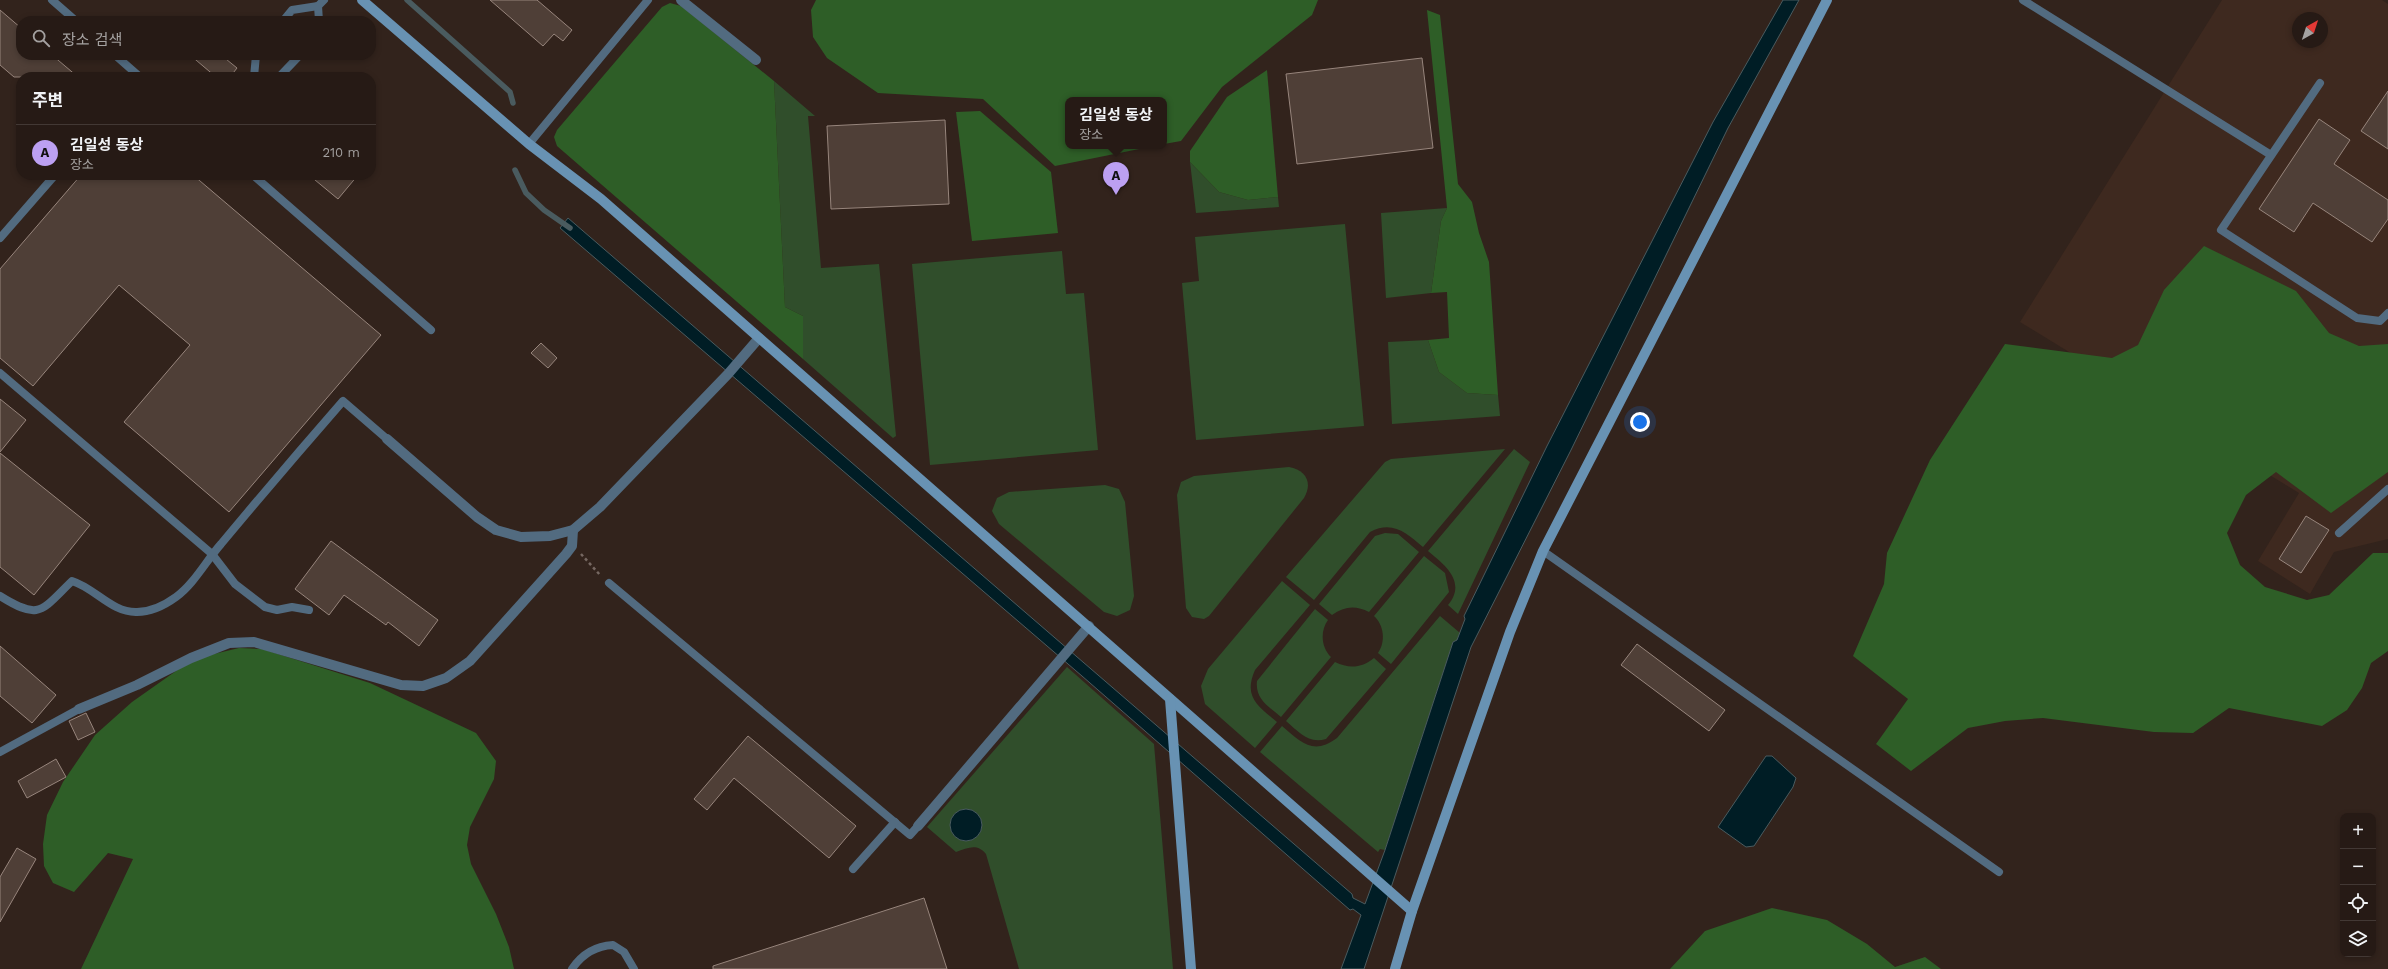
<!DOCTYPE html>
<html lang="ko">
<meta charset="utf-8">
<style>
body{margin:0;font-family:"Work Sans","Noto Sans KR",sans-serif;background:#322722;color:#f1f3f6}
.controls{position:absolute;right:12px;bottom:12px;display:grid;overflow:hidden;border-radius:8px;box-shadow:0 2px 6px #0003}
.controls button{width:36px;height:36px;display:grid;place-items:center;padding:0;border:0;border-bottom:1px solid #423834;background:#261a15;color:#f1f3f6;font:20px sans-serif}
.compass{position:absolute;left:2292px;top:12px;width:36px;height:36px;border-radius:50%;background:#261a15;box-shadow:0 2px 6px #0003;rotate:39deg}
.you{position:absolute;left:1640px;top:422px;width:14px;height:14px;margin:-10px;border:3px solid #fff;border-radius:50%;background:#1a73e8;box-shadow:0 0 0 6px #1a73e833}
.badge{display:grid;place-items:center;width:26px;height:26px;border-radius:50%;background:#bca0f2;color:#111;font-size:13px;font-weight:700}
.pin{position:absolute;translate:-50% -33px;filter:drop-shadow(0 1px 2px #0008)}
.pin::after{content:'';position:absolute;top:21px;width:14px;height:12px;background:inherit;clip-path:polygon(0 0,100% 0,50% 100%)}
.popup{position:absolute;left:1065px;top:97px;width:102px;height:52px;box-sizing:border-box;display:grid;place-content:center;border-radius:8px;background:#261a15;filter:drop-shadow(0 1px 3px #0005);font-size:13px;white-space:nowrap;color:#a4a1a0}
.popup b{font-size:15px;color:#f1f3f6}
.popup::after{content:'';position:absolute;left:50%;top:100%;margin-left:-8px;border:8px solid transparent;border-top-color:#261a15}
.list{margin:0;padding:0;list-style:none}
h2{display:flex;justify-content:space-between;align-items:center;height:52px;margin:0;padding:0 16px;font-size:17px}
h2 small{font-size:13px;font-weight:400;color:#a4a1a0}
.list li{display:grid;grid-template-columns:26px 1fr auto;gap:12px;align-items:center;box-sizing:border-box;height:56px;padding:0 16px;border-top:1px solid #423834}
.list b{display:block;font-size:15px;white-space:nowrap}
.list p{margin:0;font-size:13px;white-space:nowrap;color:#a4a1a0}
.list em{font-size:13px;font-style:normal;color:#a4a1a0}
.icon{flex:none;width:22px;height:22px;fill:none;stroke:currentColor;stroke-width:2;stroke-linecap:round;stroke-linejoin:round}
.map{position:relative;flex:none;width:2388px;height:969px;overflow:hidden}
.search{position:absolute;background:#261a15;box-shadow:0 2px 6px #0003;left:16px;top:16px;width:360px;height:44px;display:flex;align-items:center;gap:10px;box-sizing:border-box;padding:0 14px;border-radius:16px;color:#a4a1a0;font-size:15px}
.panel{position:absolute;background:#261a15;box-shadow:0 2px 6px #0003;left:16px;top:72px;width:360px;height:108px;border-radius:16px}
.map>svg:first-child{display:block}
.built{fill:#3e291f;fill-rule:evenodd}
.green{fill:#304e2b}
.forest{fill:#2e5e27}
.water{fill:#001d25;stroke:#4a5b5f}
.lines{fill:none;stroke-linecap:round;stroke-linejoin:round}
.stream{stroke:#4a5b5f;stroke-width:5.5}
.building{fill:#4f3f37;stroke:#97857c}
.path{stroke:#766862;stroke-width:2.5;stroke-dasharray:3 3;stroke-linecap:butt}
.lane{stroke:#526b80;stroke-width:8}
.street{stroke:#526b80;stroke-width:10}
.secondary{stroke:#6892b3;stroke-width:10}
</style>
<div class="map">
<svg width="2388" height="969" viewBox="0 0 2388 969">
<rect width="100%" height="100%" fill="#32231c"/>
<path class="built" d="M2222,0H2382L2388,4V539L2334,552L2310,594L2258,561L2299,493L2020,322ZM2298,18H2322V42H2298Z"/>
<g class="green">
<polygon points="774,81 815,116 808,116 821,268 879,264 896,436 893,438 803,359 803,316 785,307"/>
<polygon points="1190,162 1219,192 1248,200 1278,197 1279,207 1196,213"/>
<polygon points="1447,208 1441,221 1431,293 1386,298 1381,213"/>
<polygon points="1345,224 1364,426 1196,440 1182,283 1199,281 1195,237"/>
<polygon points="1062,251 1066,294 1084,293 1098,450 930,465 912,264"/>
<polygon points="1428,340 1439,372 1467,393 1498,395 1500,416 1392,424 1388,342"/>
<path d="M1505,449L1423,547C1406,533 1393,520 1370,532L1314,600L1286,577L1385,462L1391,459Z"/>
<path d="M1514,449L1530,462L1458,614L1448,605C1467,582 1445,565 1428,551Z"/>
<path d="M1289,467C1306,470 1313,483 1304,498L1209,616L1204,619L1192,617L1186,608L1177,495L1181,482L1194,476Z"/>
<polygon points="1105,485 1119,489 1125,502 1134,596 1130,610 1117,616 1104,612 999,524 992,511 997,498 1009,492"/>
<path d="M1385,533L1398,534L1419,552L1369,612C1356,605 1344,606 1332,615L1319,604L1375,536Z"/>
<path d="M1424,556L1445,573L1449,592L1391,664L1378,653C1386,642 1384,625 1374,616Z"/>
<path d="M1282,581L1310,605L1255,670C1243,697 1258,706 1277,722L1255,748L1205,704L1201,686L1208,669Z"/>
<path d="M1315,609L1328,620C1320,631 1321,647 1331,657L1281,717C1268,706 1255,699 1257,681Z"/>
<path d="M1440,616L1460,633L1457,640L1453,642L1385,850L1380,849L1378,852L1260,752L1282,726C1301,742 1313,756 1337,738Z"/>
<path d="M1374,658L1386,669L1326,739C1308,744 1299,732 1286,721L1335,662C1349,669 1362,668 1374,658Z"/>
<path d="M1067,667L1154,744L1173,969H1019L986,854C977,843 968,848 956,852L927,827Z"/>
</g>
<g class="forest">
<polygon points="816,0 1318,0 1312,15 1222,87 1181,141 1164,144 1164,100 1068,100 1068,146 1154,146 1055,166 983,99 878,93 827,58 813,37 811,10"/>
<polygon points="670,3 681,6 774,81 785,307 803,316 803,359 557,146 554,137 557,130 662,7"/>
<polygon points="1427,10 1440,15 1458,184 1472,202 1479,233 1489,262 1498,395 1467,393 1439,372 1428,340 1449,338 1447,292 1431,293 1441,221 1447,208"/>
<polygon points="1267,70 1278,197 1248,200 1219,192 1190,162 1190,151 1227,97"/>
<polygon points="980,111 1051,172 1058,233 972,241 956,112"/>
<polygon points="2204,246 2296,291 2329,333 2359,346 2388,344 2388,472 2331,513 2276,472 2246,495 2227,533 2240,565 2265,587 2307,600 2329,595 2373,553 2388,553 2388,651 2371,663 2362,688 2347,710 2322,726 2229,708 2193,733 2154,732 2043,718 2005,721 1968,728 1911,771 1876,744 1908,699 1853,656 1884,584 1887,553 1930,460 2005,344 2112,358 2138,345 2164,290"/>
<polygon points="239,648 262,649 370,683 476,733 496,761 494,779 470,827 467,845 471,864 496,914 509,947 514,969 81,969 133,859 108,853 74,892 53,883 44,866 43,844 47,815 63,782 95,735 132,702 193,659"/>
<polygon points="1772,908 1827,920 1867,944 1895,967 1925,957 1941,969 1670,969 1705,931"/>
</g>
<g class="water">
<polygon points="1783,0 1799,0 1728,128 1571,450 1471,647 1364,969 1341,969 1361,915 1353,909 1350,910 1082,676 560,228 568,218 1352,894 1353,898 1365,904 1385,850 1453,642 1457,640 1465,619 1464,616 1547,446 1713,122"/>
<polygon points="1766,756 1772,756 1796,778 1793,787 1754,846 1746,847 1718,827"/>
<circle cx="966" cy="825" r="16"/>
</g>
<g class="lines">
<g class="stream">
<polyline points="407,0 510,92 513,103"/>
<polyline points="515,170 526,193 544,210 570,228"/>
</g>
</g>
<g class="building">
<polygon points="490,0 537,0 572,30 563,41 554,34 543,46"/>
<polygon points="0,10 21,28 21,55 52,55 78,77 14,77 0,65"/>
<polygon points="190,55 221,55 237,68 230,77 216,77"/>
<polygon points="1422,58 1433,148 1297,164 1286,74"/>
<polygon points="2388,91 2388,149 2361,131"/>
<polygon points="2319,119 2350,140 2334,164 2388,200 2388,219 2372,242 2313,203 2294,232 2259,209"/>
<polygon points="945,120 949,204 831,209 827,126"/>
<polygon points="81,175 193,175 381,335 229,512 124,422 190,345 119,285 33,386 0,358 0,269"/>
<polygon points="309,175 358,175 338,199"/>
<polygon points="541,343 557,358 548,368 531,353"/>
<polygon points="0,399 26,420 0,452"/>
<polygon points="0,453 90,525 34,595 0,567"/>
<polygon points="2306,516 2329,530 2301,573 2279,559"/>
<polygon points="331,541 438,620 419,646 388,622 386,625 344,595 329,615 295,589"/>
<polygon points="1637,644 1725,710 1709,731 1621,665"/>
<polygon points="0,646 56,695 32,723 0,696"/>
<polygon points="86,713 95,732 78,740 69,721"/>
<polygon points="748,736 856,826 829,858 734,778 707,810 694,799"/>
<polygon points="56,759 66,777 27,798 18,781"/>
<polygon points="17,848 36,859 0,922 0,877"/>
<polygon points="924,898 947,969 713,969 713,966"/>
</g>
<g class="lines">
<polyline class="path" points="581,554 601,576"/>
<g class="lane">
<polyline points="52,0 76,21"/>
<polyline points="2023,0 2271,155"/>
<polyline points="318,6 319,21"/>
<polyline points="283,21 292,10 318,6 324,0"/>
<polyline points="115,55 140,77"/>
<polyline points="254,77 256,55"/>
<polyline points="279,77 300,55"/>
<polyline points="2320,83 2221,230 2357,318 2380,321 2388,313"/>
<polyline points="529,144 648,0"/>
<polyline points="253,175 431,330"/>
<polyline points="0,238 55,175"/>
<polyline points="0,373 212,554 235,584 265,607 277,610 292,607 309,610"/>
<polyline points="2339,533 2388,489"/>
<polyline points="1543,551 1999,872"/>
<polyline points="609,583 910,835 918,826"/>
<path d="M0,596C40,621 41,611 72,581C95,588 112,613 137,612C151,612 165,605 176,597C194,584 206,561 221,544C261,496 302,448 343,401L387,439"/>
<polyline points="0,752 79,709"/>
<polyline points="853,869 895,822"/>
<path d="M572,969C582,954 595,946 613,945L624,952L634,969"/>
</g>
<g class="street">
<polyline points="681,0 756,60"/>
<polyline points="387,439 477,517 496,530 521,537 550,536 573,530 600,507 728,374 759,338"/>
<polyline points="79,709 137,685 191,658 229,643 254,642 401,685 423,686 446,678 470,661 566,554 572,546 573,530"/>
<polyline points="918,826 1089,626"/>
</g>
<g class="secondary">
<polyline points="362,0 529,144 601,199 1412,911"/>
<polyline points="1170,699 1191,969"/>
<polyline points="1395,969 1412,911 1510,632 1543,551 1827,0"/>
</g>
</g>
</svg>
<div class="controls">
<button>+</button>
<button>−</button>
<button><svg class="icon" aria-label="locate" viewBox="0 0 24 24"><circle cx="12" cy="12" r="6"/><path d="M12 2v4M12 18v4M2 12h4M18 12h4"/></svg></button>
<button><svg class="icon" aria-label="layers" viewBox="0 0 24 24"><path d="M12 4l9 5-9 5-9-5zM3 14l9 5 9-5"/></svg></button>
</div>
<svg class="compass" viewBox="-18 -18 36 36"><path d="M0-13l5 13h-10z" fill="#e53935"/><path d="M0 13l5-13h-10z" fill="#a4a1a0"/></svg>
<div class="you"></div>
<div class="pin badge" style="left:1116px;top:195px">A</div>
<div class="popup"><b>김일성 동상</b>장소</div>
<div class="search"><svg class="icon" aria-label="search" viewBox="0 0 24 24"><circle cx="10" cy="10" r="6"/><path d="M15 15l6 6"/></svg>장소 검색</div>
<section class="panel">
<h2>주변<small></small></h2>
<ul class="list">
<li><span class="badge">A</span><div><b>김일성 동상</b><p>장소</p></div><em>210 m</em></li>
</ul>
</section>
</div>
